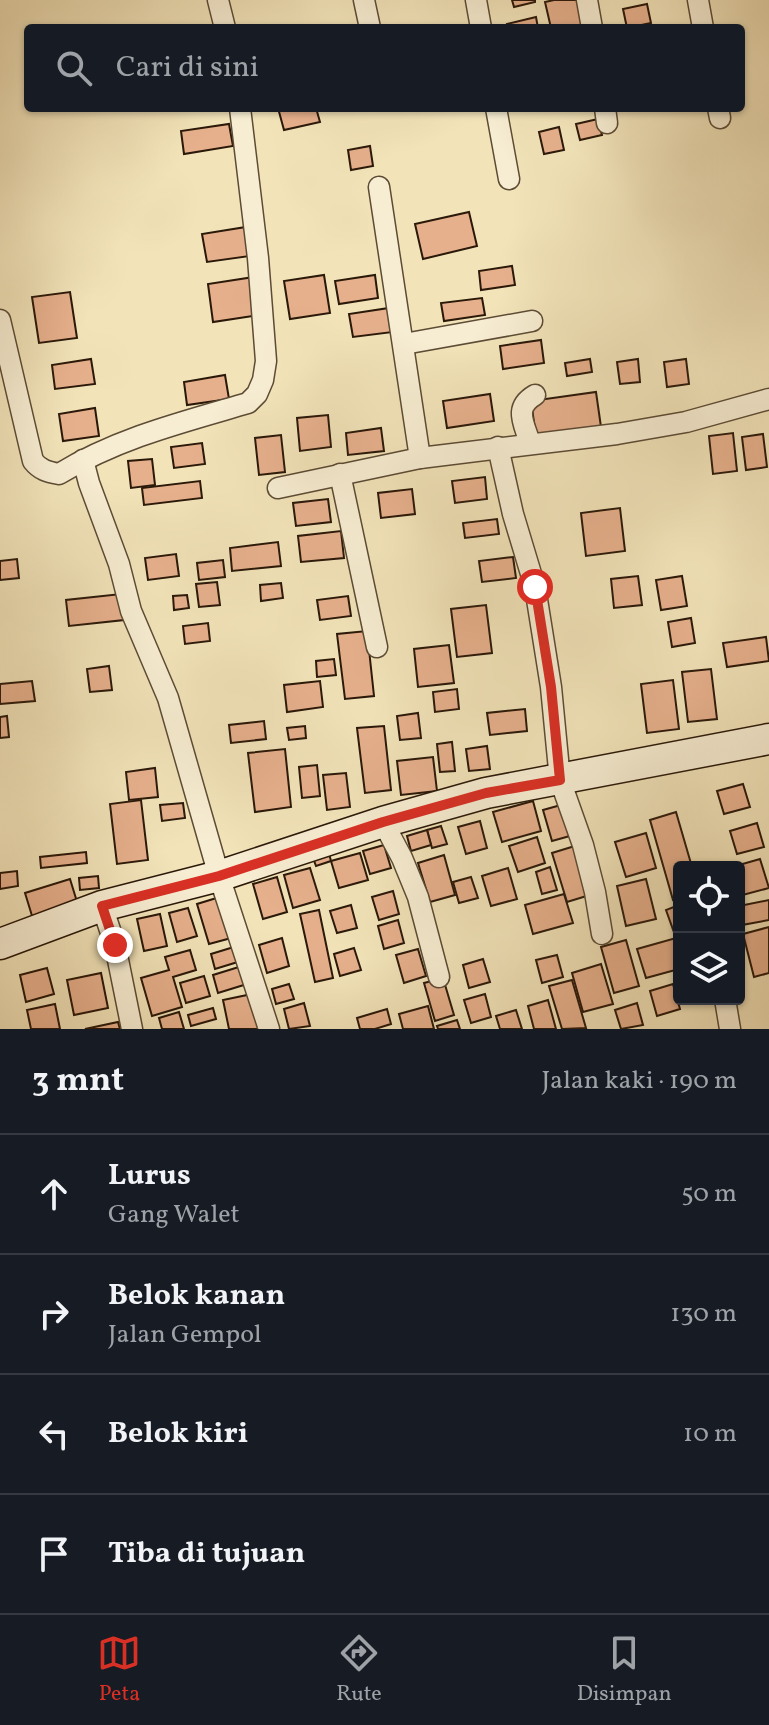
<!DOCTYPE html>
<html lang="id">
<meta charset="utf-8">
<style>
body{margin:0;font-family:Vollkorn,serif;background:#20242c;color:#f1f3f6}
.controls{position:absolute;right:24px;bottom:24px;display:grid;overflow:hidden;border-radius:8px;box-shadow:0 2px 6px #0004}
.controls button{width:72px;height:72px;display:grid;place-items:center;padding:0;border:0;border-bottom:2px solid #363941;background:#171b24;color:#f1f3f6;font:40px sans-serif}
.stop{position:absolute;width:24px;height:24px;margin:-18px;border:6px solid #d93025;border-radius:50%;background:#fff}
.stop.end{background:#d93025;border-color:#fff;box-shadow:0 2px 8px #0008}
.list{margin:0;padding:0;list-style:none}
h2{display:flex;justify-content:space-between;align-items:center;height:104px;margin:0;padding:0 32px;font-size:34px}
h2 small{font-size:26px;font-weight:400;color:#9ea1a6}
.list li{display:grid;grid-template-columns:52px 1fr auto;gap:24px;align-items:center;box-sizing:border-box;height:120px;padding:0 32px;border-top:2px solid #363941}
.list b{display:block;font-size:30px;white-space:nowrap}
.list p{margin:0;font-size:26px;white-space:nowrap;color:#9ea1a6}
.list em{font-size:26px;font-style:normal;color:#9ea1a6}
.icon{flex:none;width:44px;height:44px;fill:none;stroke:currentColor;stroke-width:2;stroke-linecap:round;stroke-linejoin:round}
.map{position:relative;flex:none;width:769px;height:1029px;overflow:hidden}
.search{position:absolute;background:#171b24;box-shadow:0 2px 6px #0004;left:24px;right:24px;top:24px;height:88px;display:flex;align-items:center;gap:20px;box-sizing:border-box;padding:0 28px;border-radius:8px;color:#9ea1a6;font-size:30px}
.sheet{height:584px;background:#171b24}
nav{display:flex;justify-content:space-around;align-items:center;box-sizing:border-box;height:112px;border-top:2px solid #363941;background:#171b24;font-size:22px;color:#9ea1a6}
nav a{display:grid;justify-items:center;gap:4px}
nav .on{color:#d93025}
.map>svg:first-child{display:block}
.building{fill:#e6b08c;stroke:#2a1809;stroke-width:2}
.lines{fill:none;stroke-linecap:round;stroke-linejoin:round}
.minor-casing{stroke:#5c4b35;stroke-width:23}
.secondary-casing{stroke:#2a1809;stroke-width:33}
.minor{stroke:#f7edd2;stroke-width:20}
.secondary{stroke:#f7edd2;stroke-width:30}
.route{stroke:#d93025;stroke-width:10}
</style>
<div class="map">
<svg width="769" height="1029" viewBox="0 0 769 1029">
<rect width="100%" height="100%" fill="#f2e3b9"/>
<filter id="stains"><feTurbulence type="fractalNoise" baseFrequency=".0025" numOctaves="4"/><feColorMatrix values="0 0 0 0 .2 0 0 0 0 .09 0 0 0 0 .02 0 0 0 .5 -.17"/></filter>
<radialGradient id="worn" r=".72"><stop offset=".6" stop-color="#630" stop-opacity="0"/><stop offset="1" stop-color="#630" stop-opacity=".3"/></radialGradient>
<g class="building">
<polygon points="512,0 535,0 535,2 514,7"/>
<polygon points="554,0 578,0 584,28 551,28 545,2"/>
<polygon points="647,4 651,23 627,28 623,9"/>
<polygon points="536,17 538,28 508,28 507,24"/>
<polygon points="278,108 316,108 320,122 284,130"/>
<polygon points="598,119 602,135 580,140 576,124"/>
<polygon points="229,124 233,146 184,154 181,131"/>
<polygon points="559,127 564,150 544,154 539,132"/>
<polygon points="370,146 373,166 351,170 348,150"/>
<polygon points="469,212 477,246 423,259 415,224"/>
<polygon points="246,227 250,256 207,262 202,234"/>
<polygon points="512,266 515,285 481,290 479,271"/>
<polygon points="324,275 330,313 290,319 284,281"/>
<polygon points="375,275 378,298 339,304 335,281"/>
<polygon points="254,277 260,315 213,322 208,284"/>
<polygon points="70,292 77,338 39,343 32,297"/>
<polygon points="482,298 485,315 444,321 441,303"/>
<polygon points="389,308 393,332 353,337 349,314"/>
<polygon points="541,340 544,363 503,369 500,346"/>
<polygon points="91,359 95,384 55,389 52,365"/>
<polygon points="590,359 592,372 567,376 565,363"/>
<polygon points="638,359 640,382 620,384 617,362"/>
<polygon points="686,359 689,384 667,387 664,362"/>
<polygon points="225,375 229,399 187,405 184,382"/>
<polygon points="596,392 601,427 536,437 531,401"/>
<polygon points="490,394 494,421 447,428 443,401"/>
<polygon points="95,408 99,436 63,441 59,414"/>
<polygon points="328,415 331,447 300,451 297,418"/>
<polygon points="381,428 384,451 348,455 346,433"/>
<polygon points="733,433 737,471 713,474 709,436"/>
<polygon points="763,434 767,467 746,470 742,437"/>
<polygon points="281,435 285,472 259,475 255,438"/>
<polygon points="202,443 205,464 174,468 171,447"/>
<polygon points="152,459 155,485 131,488 128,461"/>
<polygon points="485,477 487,499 455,503 452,481"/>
<polygon points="200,481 202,498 144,505 142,488"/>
<polygon points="412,489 415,514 381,518 378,493"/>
<polygon points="328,499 331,522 296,526 293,503"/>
<polygon points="620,508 625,551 586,556 581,513"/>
<polygon points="497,519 499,534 465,538 463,523"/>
<polygon points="341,531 344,558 301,562 298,536"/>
<polygon points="278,542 281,566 232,571 230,548"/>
<polygon points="176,554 179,576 148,580 145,558"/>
<polygon points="513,557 516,578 482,582 479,561"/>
<polygon points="17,559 19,578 0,580 0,561"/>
<polygon points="223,560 225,577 199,580 197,563"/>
<polygon points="638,576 642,605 614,608 611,579"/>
<polygon points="682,576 687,606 661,610 656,580"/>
<polygon points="217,582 220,605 199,607 196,584"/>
<polygon points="281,583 283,598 261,601 260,585"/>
<polygon points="121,594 124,620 69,626 66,600"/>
<polygon points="187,595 189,608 174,610 173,596"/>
<polygon points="348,596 351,616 320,620 317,600"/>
<polygon points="486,605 492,653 457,657 451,609"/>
<polygon points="691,618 695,643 672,647 668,622"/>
<polygon points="208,623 210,641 185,644 183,626"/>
<polygon points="367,631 374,696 345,699 337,634"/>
<polygon points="766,637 769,661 727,667 723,643"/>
<polygon points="449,645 454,683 418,687 414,649"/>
<polygon points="334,659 336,675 317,677 316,661"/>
<polygon points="109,666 112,690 90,692 87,669"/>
<polygon points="711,669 717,719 688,722 682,672"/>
<polygon points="673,680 679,729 647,733 641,684"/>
<polygon points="32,681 35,701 0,704 0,684"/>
<polygon points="320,681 323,707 287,712 284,685"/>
<polygon points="457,689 459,709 435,712 433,692"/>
<polygon points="525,709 527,731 490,735 487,713"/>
<polygon points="418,713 421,738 400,740 397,716"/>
<polygon points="7,716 9,737 0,738 0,717"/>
<polygon points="264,721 266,739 231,743 229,725"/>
<polygon points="305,726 306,738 289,740 287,728"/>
<polygon points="384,726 391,790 365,793 357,728"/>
<polygon points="452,742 455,771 440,772 437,744"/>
<polygon points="487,746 490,769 469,771 466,749"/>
<polygon points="285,749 291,807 255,812 248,753"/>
<polygon points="433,757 437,791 401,795 397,761"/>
<polygon points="317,765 320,796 302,798 299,767"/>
<polygon points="155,768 158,797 129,800 126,772"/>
<polygon points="346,773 350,807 327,810 323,775"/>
<polygon points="743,784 750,807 724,814 717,791"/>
<polygon points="141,800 148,860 117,864 110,804"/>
<polygon points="533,801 541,831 502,842 493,812"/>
<polygon points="183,803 185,818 162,821 160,805"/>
<polygon points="568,803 577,834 552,841 543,810"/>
<polygon points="676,812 692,867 679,867 679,898 673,900 650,820"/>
<polygon points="480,821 487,848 466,854 458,827"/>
<polygon points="757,823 764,847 737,854 730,831"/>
<polygon points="441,826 447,844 432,848 427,830"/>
<polygon points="427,830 431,845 411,851 407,836"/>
<polygon points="646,833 656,868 626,877 615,842"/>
<polygon points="537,837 545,863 518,872 509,846"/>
<polygon points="384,845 391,868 370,874 363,851"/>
<polygon points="578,845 593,894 567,902 552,853"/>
<polygon points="328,850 331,861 316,866 312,855"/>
<polygon points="86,852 87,863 41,868 40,857"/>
<polygon points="360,853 368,880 339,888 331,861"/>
<polygon points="444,855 455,895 430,902 418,863"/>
<polygon points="760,859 769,888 739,896 739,867 732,867"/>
<polygon points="550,867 557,890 542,894 536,872"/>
<polygon points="310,868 320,900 293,908 284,875"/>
<polygon points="508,868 517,899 491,906 482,876"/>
<polygon points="17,871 18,886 0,889 0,873"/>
<polygon points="98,876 99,888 80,890 79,878"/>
<polygon points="277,877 287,912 263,919 253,884"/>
<polygon points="471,877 478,898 459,903 453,882"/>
<polygon points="70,879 78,905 33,919 25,893"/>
<polygon points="646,879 656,919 626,926 617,886"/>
<polygon points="393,891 399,914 379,920 372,897"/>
<polygon points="564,894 573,923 533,934 525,905"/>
<polygon points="223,896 235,937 209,944 197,904"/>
<polygon points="769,900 769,920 742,925 739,906"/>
<polygon points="351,905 357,928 337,933 330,911"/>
<polygon points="679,905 679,934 675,935 666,910"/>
<polygon points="188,908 197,936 177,942 169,913"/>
<polygon points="319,910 333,978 315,982 300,914"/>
<polygon points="160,914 167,946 144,951 137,919"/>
<polygon points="398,920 404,943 384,949 378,926"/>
<polygon points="769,927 769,973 754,977 743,934"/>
<polygon points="282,938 289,966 267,973 259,945"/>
<polygon points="676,938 679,969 646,978 637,949"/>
<polygon points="626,940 639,986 614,993 601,947"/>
<polygon points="237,946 241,961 215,969 211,954"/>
<polygon points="354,948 361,970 340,976 334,954"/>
<polygon points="418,949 426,976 404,983 396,955"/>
<polygon points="190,950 196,970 173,977 182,1007 152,1016 141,978 169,970 165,957"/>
<polygon points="557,955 563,977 542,983 536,960"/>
<polygon points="483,959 490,982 469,988 463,965"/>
<polygon points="601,964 613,1004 583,1012 572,973"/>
<polygon points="242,966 247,984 218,993 213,975"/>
<polygon points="47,968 54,994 26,1002 20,975"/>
<polygon points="101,973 108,1008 74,1015 67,980"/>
<polygon points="204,976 210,996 186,1003 180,983"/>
<polygon points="443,978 454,1015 435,1021 424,983"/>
<polygon points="572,980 586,1028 562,1029 549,986"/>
<polygon points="289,984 294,999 276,1004 272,989"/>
<polygon points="673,984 680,1009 657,1016 650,991"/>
<polygon points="252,994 260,1029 229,1029 223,1000"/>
<polygon points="485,994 491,1017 471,1023 464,1000"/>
<polygon points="548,1000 556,1029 534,1029 528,1006"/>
<polygon points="304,1003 310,1026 289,1029 284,1009"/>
<polygon points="637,1003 643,1025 621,1029 615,1010"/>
<polygon points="55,1004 60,1029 31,1029 27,1010"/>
<polygon points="428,1006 434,1029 403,1029 399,1014"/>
<polygon points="213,1008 216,1019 191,1026 188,1015"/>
<polygon points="387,1009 391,1024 375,1029 360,1029 357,1018"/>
<polygon points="516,1010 522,1029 500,1029 496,1016"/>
<polygon points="179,1012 184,1029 162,1029 159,1018"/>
<polygon points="457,1020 460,1029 438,1029 437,1026"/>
<polygon points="118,1022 120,1029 85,1029"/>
</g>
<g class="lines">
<defs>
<g id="minor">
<polyline points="218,0 225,28"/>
<polyline points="364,0 370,28"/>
<polyline points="476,0 481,28"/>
<polyline points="587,0 592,28"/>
<polyline points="698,0 703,28"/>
<polyline points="496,108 509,179"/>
<polyline points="605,108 607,123"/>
<polyline points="718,108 720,118"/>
<polyline points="379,187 420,458"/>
<path d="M0,320L33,461C40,470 48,472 59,474C118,438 183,422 248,403L257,394L263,380L266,361L258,258L240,108"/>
<polyline points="404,344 532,321"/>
<path d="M530,443C524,423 513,408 535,395"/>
<polyline points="498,447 513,514 535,587 551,687 560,780 583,845 595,892 602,934"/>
<polyline points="83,460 89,483 119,564 131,611 168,698 219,876 269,1029"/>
<polyline points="340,474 377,647"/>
<polyline points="278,488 420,458 617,434 686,422 769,399"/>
<polyline points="383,822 402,858 418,897 439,977"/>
<polyline points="102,906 115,945 132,1029"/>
<polyline points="725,999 730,1029"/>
</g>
<polyline id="secondary" points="0,944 102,906 219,876 383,822 486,793 769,739"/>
</defs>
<use href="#minor" class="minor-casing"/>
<use href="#secondary" class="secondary-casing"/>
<use href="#minor" class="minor"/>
<use href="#secondary" class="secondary"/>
</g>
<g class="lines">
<polyline class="route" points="115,945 102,906 219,876 383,822 486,793 560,780 551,687 535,587"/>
</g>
<rect width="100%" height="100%" filter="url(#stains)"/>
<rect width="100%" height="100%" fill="url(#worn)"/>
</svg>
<div class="controls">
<button><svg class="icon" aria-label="locate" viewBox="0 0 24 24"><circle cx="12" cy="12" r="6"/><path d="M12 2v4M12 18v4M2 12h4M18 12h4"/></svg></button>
<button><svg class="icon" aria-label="layers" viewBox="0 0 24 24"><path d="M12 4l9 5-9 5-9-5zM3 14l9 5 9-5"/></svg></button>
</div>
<div class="stop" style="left:535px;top:587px"></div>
<div class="stop end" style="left:115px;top:945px"></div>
<div class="search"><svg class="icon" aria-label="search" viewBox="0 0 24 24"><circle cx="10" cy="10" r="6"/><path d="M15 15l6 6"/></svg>Cari di sini</div>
</div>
<section class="sheet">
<h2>3 mnt<small>Jalan kaki · 190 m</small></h2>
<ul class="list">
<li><svg class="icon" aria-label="ahead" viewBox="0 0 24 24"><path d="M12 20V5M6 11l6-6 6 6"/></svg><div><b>Lurus</b><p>Gang Walet</p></div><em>50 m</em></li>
<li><svg class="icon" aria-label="right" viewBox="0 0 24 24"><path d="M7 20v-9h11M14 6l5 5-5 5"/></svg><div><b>Belok kanan</b><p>Jalan Gempol</p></div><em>130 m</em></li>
<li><svg class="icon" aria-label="left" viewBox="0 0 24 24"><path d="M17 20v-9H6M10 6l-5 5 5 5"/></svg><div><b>Belok kiri</b></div><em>10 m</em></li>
<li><svg class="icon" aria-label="arrive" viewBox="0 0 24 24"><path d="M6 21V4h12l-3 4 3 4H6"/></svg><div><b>Tiba di tujuan</b></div></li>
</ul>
</section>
<nav>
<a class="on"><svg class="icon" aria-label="map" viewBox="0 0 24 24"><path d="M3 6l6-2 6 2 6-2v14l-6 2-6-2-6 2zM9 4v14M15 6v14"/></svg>Peta</a>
<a><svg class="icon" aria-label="directions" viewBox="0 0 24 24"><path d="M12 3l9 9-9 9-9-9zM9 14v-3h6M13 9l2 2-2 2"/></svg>Rute</a>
<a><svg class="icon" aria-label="saved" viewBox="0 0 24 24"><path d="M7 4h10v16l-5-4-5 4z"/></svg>Disimpan</a>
</nav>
